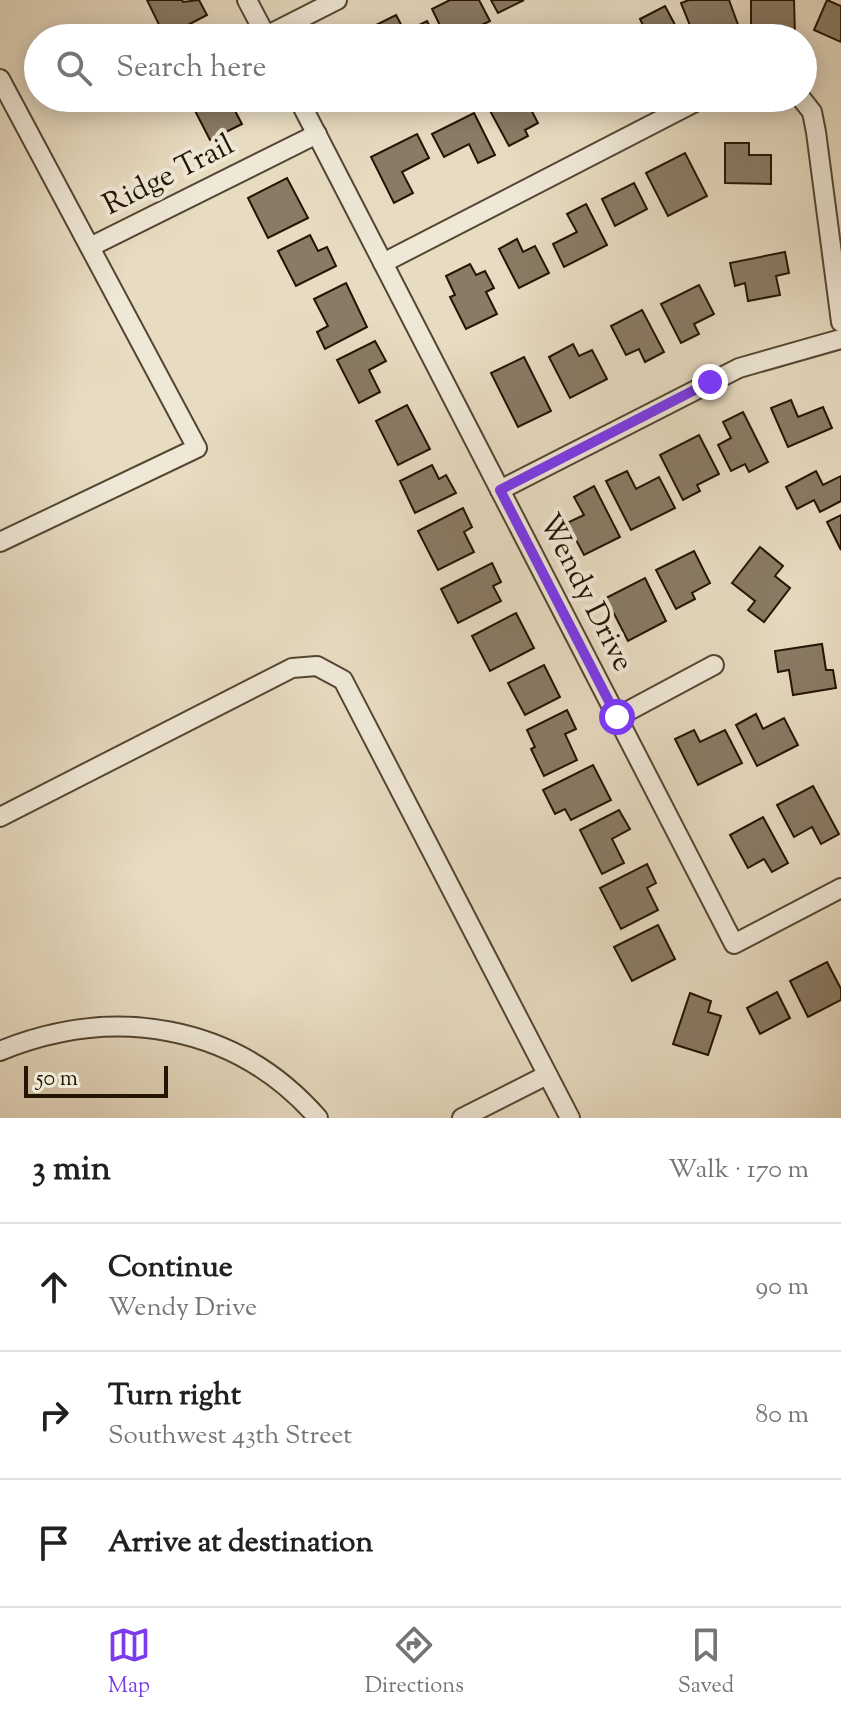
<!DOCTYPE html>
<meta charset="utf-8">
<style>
body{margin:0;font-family:"Sorts Mill Goudy",serif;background:#f6f6f6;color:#202124}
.scale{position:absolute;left:24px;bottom:20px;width:144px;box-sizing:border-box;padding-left:8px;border:4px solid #231403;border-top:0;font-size:22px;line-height:28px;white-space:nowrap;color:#231403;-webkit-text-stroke:6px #efe8d7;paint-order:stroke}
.stop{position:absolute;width:24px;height:24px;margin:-18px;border:6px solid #7c3aed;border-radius:50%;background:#fff}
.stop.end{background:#7c3aed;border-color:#fff;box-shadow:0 2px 8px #0008}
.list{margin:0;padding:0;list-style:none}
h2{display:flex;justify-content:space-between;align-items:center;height:104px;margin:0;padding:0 32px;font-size:34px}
h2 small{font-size:26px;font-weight:400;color:#757577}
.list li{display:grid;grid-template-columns:52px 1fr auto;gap:24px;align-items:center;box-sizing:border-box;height:128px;padding:0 32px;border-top:2px solid #e0e0e0}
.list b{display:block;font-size:30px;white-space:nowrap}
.list p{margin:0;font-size:26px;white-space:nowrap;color:#757577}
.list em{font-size:26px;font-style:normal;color:#757577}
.icon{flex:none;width:44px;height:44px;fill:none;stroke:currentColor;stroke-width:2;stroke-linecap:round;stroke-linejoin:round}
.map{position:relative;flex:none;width:841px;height:1118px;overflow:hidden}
.search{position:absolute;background:#fff;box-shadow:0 4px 20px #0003;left:24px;right:24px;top:24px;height:88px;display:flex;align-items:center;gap:20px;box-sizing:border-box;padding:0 28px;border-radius:44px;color:#757577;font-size:30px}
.sheet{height:488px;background:#fff}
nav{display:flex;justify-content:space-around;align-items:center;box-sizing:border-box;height:112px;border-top:2px solid #e0e0e0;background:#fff;font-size:22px;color:#757577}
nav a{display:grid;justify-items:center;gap:4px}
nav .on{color:#7c3aed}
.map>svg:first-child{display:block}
.building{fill:#897b66;stroke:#231403;stroke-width:2}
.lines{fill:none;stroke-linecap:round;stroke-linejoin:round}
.minor-casing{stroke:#544632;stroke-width:22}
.minor{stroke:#efe8d7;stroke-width:18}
.route{stroke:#7c3aed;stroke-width:10}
.labels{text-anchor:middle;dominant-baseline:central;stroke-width:8;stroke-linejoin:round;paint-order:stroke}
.street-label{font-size:30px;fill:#231403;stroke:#efe8d7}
</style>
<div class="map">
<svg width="841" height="1118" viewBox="0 0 841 1118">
<rect width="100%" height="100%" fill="#e7dbc1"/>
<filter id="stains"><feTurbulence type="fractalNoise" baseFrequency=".0025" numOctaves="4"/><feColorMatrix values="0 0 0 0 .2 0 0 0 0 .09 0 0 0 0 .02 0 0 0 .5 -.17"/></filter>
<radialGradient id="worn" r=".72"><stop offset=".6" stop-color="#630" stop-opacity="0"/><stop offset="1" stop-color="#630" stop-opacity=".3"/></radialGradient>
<g class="building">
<polygon points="147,0 182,0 183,2 199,0 207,15 165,37"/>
<polygon points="450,0 479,0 490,21 455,38 446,38 432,9"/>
<polygon points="491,0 524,0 498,13"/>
<polygon points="689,0 729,0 741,33 728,38 695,38 681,3"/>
<polygon points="751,0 794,0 795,36 751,37"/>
<polygon points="827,0 841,6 841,42 814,30"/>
<polygon points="665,6 682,38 649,38 640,19"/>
<polygon points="396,15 405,32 427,21 436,38 383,38 376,25"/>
<polygon points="198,30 202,38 183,38"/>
<polygon points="201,98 248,98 233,107 242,124 210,140 191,103"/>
<polygon points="506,98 525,98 538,123 525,130 528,136 509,146 488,107"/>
<polygon points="573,98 596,98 598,101 579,110"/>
<polygon points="474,113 495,155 478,163 469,144 444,157 432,134"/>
<polygon points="417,134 429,158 402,172 413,193 394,203 371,157"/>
<polygon points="725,143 749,143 749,155 771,155 771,184 725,183"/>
<polygon points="685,153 707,196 668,216 646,173"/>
<polygon points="287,178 308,218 268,238 248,198"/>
<polygon points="634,183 647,209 615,226 602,199"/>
<polygon points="586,204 607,245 564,267 553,244 577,232 567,214"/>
<polygon points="310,235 318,251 327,247 336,266 296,286 278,251"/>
<polygon points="517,239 523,252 535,246 549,273 519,288 499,249"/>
<polygon points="785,252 789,273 776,276 780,295 748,301 745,283 735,286 730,263"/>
<polygon points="470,264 476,275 485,271 494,288 486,292 497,314 466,329 450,297 455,295 446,276"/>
<polygon points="346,283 367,327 325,349 317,332 328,326 314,299"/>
<polygon points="699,285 714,314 694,324 699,334 681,343 661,304"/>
<polygon points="642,310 664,352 645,362 639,349 626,355 611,326"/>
<polygon points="375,341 386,361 369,370 380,392 359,403 337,360"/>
<polygon points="573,344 579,356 592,350 607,379 570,398 549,357"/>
<polygon points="524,357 551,411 518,427 491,373"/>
<polygon points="791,400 798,417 823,407 832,428 788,447 771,408"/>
<polygon points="407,405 430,449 398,465 376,421"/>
<polygon points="743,412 768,462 749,472 745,464 731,471 718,445 731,438 723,422"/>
<polygon points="699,435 719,474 697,485 700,491 683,500 660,455"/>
<polygon points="432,465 439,479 446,475 456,493 415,513 400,481"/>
<polygon points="627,471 636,489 659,477 675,508 631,530 606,481"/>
<polygon points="816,471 823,485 841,476 841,501 820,512 814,500 797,509 786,487"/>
<polygon points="594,486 620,537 584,555 567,523 584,515 574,497"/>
<polygon points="463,508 472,527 464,532 474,552 438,570 418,531"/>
<polygon points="841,515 841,550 827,522"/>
<polygon points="760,547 783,566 775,576 790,588 764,622 748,610 755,601 732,583"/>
<polygon points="694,551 710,583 692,593 695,599 676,609 656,570"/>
<polygon points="492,563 501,582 493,586 501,601 458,623 441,589"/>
<polygon points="645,578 666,621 628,641 606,598"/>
<polygon points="516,613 534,648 490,671 472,636"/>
<polygon points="822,644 826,670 833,670 836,688 793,695 789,670 778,672 775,651"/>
<polygon points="544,665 560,697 525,715 508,683"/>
<polygon points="567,710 576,729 565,734 577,760 544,776 531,749 535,747 527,730"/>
<polygon points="756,714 763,729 784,718 798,745 757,766 736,725"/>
<polygon points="694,730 700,742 725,730 742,763 698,785 675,739"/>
<polygon points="593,765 611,800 571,820 565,809 555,814 543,790"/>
<polygon points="813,786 839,834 821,844 812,827 794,837 777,805"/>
<polygon points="619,810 630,829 612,839 624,863 602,874 580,830"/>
<polygon points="763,817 788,863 772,872 764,859 748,868 730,835"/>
<polygon points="647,864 656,883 647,888 658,910 621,929 600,888"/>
<polygon points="658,925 675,959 632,981 614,947"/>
<polygon points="827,962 841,989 841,1000 808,1017 790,981"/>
<polygon points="777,992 790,1018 760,1034 747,1008"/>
<polygon points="690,993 711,1001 708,1012 721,1016 708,1055 673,1044"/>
</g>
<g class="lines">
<defs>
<g id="minor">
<polyline points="247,0 267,38"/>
<polyline points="266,36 337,0"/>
<polyline points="0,79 197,448 0,542"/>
<polyline points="298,98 734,944 841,888"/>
<polyline points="801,98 812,112 816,132 841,322"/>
<polyline points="90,247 317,134"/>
<polyline points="383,263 703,98"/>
<polyline points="500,490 739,368 841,339"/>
<polyline points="617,717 714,665"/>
<polyline points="0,817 292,668 317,666 343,680 570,1118"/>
<path d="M0,1051C113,1005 235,1023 318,1118"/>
<polyline points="462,1118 547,1075"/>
</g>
</defs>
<use href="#minor" class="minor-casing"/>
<use href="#minor" class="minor"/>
</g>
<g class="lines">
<polyline class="route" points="617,717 500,490 710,382"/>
</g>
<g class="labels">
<g class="street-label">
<text transform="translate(169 176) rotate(-27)">Ridge Trail</text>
<text transform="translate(585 593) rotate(63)">Wendy Drive</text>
</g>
</g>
<rect width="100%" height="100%" filter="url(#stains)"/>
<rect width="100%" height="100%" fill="url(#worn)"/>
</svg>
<div class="scale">50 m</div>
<div class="stop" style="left:617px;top:717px"></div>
<div class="stop end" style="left:710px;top:382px"></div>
<div class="search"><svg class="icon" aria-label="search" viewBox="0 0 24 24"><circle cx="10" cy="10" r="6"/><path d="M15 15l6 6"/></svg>Search here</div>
</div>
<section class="sheet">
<h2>3 min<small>Walk · 170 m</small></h2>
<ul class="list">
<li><svg class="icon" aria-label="ahead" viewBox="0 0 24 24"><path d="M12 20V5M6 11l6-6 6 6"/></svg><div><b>Continue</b><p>Wendy Drive</p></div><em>90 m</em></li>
<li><svg class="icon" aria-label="right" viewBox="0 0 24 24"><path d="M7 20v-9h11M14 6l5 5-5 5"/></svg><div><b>Turn right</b><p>Southwest 43th Street</p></div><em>80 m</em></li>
<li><svg class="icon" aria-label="arrive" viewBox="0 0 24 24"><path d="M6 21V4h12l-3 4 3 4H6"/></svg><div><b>Arrive at destination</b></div></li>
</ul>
</section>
<nav>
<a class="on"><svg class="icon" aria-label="map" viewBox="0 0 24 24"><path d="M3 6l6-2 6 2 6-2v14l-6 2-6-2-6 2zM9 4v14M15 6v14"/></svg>Map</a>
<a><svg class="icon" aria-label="directions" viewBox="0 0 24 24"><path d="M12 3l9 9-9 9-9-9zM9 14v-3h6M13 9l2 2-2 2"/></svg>Directions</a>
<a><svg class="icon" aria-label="saved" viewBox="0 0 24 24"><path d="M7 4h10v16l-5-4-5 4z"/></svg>Saved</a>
</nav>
